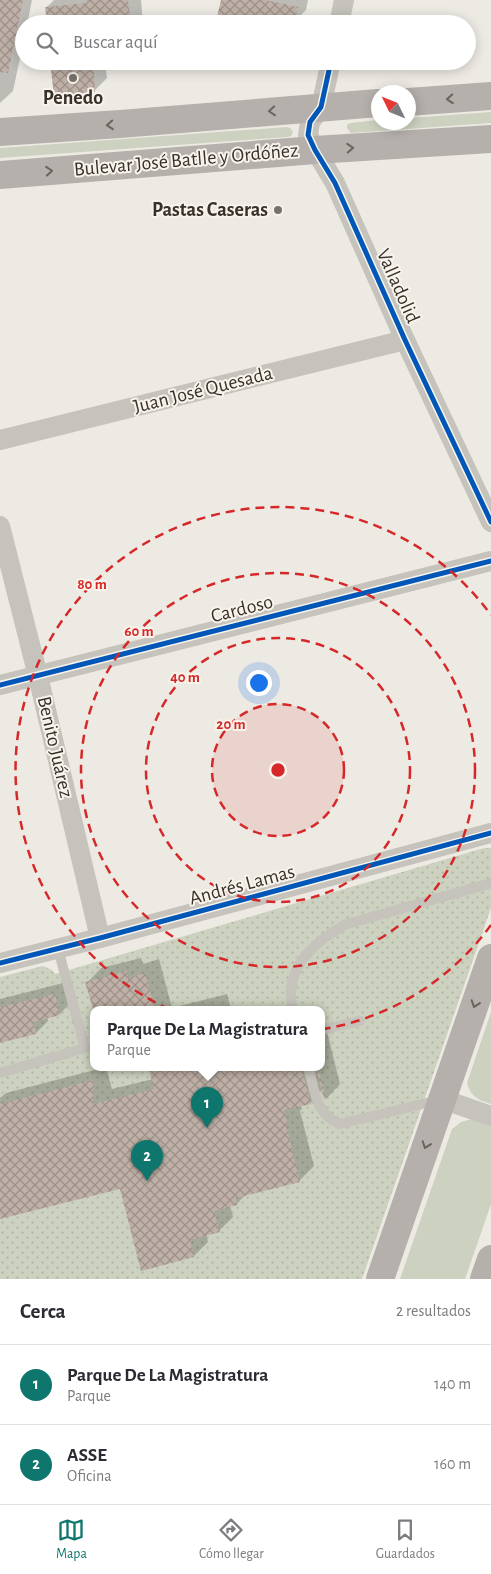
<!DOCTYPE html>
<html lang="es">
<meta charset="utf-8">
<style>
body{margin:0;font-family:"Alegreya Sans",sans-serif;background:#f7f7f7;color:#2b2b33}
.compass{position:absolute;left:371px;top:85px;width:45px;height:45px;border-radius:50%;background:#fff;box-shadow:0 2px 12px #0003;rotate:313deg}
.you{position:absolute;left:258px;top:682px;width:18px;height:18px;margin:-12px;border:4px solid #fff;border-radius:50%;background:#1a73e8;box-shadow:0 0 0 8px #1a73e833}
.badge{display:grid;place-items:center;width:32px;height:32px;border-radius:50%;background:#0f766e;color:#fff;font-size:16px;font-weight:700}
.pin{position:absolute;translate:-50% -41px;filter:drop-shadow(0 1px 2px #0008)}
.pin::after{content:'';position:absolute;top:26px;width:18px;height:15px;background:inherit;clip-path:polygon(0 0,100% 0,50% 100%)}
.popup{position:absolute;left:90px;top:1006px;width:235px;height:65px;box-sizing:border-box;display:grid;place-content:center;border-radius:10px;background:#fff;filter:drop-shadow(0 1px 4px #0005);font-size:16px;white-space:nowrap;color:#7c7c81}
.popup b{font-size:19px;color:#2b2b33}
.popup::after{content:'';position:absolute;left:50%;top:100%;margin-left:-10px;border:10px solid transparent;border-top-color:#fff}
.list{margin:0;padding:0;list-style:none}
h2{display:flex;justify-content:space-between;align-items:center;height:65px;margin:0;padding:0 20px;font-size:21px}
h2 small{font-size:16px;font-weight:400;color:#7c7c81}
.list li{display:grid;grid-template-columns:32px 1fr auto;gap:15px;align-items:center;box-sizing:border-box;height:80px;padding:0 20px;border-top:1px solid #e1e1e2}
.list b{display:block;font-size:19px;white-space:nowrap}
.list p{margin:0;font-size:16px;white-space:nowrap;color:#7c7c81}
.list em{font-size:16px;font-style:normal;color:#7c7c81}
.icon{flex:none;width:28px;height:28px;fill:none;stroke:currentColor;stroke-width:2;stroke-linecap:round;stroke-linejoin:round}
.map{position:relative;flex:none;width:491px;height:1279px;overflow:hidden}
.search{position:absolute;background:#fff;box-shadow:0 2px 12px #0003;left:15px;right:15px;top:15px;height:55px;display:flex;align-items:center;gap:12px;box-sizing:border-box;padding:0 18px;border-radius:28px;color:#7c7c81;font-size:19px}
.sheet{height:225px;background:#fff}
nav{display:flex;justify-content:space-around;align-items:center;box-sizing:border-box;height:70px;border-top:1px solid #e1e1e2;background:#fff;font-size:14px;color:#7c7c81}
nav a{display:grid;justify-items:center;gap:2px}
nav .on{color:#0f766e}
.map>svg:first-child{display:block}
.grass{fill:#ccd2bf}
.park{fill:url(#park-dots);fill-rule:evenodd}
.shadow{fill:#0003}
.building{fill:url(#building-cross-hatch)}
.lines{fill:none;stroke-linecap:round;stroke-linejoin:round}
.service{stroke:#c6c2bc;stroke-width:10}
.minor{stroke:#c6c2bc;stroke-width:20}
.primary{stroke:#b5b0ab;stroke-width:28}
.cycleway-casing{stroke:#f8f4ec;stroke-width:8}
.cycleway{stroke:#0057b8;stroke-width:5}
.oneway{stroke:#69635e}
.ring{fill:none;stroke:#d62828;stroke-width:2.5;stroke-dasharray:9 6}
.poi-dot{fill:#77716c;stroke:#f8f4ec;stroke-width:2}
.labels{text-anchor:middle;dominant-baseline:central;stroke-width:4;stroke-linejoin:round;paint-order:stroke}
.poi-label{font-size:20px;font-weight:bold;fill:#37302b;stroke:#f8f4ec}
.street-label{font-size:20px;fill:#37302b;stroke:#f8f4ec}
.centre{fill:#d62828;stroke:#f8f4ec;stroke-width:2.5}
.ring-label{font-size:15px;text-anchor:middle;font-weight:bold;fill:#d62828;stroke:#f8f4ec;stroke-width:4;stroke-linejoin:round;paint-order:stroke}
</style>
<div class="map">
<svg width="491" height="1279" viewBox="0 0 491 1279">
<defs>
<pattern id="park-dots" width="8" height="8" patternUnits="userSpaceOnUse" patternTransform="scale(1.25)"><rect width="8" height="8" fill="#ccd2bf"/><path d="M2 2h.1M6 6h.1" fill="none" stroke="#b0b5a4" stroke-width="1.8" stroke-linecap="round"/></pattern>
<pattern id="building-cross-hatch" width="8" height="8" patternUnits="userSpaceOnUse" patternTransform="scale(1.25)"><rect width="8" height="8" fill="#bfb1a7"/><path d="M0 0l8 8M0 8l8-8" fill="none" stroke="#9c9088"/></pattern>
</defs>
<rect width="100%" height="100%" fill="#edeae4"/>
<g class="grass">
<polygon points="491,112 491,123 351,133 347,128 347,125 350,123 378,120 378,122 408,122 409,118"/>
<polygon points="287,127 290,128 293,132 291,136 288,137 0,158 0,148"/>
<path d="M491,1012V1104C478,1100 471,1097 467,1083Z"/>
<polygon points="472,1119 491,1126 491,1204 465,1279 400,1279 452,1129 461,1122"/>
</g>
<path class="park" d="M484,848H491V908L362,1279H0V977L43,966L52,970L55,974ZM93,1009H321V1067H93Z"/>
<g class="shadow">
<polygon points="0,0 32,0 27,24 24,24 24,39 13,91 0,103"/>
<polygon points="54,0 141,0 143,24 48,24 47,7"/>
<polygon points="222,0 308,0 306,10 292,24"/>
<polygon points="52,61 110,61 105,62 107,78 95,90"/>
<polygon points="141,958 143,964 159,959 172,1008 227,994 231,1009 124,1009 122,1003 94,1009 87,983 101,968"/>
<polygon points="67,982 71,1002 60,1014 47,1017 48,1021 36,1033 0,1041 0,999"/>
<polygon points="326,1028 340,1084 326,1099 322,1090 311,1102 301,1105 302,1109 300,1111 314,1166 299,1181 246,1194 237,1204 230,1205 233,1217 219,1231 206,1234 208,1242 194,1256 141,1270 121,1187 0,1218 0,1098 6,1093 106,1067 112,1089 153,1079 149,1067 321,1067 321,1030"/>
</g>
<g class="building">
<polygon points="0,0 23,0 8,73 0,72"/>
<polygon points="87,0 128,0 131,24 47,24 45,7 87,3"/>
<polygon points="221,0 265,0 298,7 294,24 223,24 217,17"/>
<polygon points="50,61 93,61 95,92 54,96"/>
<polygon points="127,971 128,978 145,973 155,1009 93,1009 85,982"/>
<polygon points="55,994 60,1015 33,1022 36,1034 0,1043 0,1007"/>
<polygon points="148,1067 301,1067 311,1104 284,1110 288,1124 286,1125 300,1182 236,1198 237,1205 214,1211 220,1232 190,1240 194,1257 141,1271 120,1189 0,1219 0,1104 93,1080 93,1104 154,1089"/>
<polygon points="315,1067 318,1067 326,1100 324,1098"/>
</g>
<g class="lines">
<g class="service">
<path d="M292,1009C292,1003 290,996 291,990C293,959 320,940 344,925L491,883"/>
<polyline points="321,1030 360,1021"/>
<path d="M308,1067C315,1090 315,1114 340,1124L439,1100"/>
<polyline points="0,1073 85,1048 58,949"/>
</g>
<g class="minor">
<polyline points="339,24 344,0"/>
<polyline points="331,61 321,107 310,122 308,135 315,150 335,183 405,340 491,522"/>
<polyline points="0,440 405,340"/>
<polyline points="0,526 38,676 100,938"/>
<polyline points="0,685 491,561"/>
<polyline points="0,963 100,938 491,833"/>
<polyline points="442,1099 491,1116"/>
</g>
<g class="primary">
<polyline points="408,102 491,96"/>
<polyline points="0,132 120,124 378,103"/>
<polyline points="0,175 315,150 491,139"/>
<polyline points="380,1279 491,958"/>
<polyline points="484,1279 491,1259"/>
</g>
<defs>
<g id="cycleway">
<polyline points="331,61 321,107 310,122 308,135 315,150 335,183 405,340 491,522"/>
<polyline points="0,685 491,561"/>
<polyline points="0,963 100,938 491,833"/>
</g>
</defs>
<use href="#cycleway" class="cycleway-casing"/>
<use href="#cycleway" class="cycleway"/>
</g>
<defs><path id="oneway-chevron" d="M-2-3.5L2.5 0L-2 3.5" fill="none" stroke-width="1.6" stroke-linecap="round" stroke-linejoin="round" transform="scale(1.25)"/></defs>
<g class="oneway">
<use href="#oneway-chevron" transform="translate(450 99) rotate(176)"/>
<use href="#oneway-chevron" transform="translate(272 111) rotate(175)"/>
<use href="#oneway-chevron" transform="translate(110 125) rotate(176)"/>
<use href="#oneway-chevron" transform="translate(350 148) rotate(-4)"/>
<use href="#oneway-chevron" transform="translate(49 171) rotate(-5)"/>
<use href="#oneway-chevron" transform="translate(475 1004) rotate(109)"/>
<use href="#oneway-chevron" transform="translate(426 1145) rotate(109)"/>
</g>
<circle cx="278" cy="770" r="66" fill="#d62828" fill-opacity=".12"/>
<g class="ring">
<circle cx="278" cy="770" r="66"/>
<circle cx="278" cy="770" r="132"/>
<circle cx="278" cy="770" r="197"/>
<path d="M491 925A263 263 0 1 1 491 615"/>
</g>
<g class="poi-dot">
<circle cx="73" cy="78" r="5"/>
<circle cx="278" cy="210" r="5"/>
</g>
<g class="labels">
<g class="poi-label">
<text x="73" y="98">Penedo</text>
<text x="268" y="210" text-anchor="end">Pastas Caseras</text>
</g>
<g class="street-label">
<text transform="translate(186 160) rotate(-5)">Bulevar José Batlle y Ordóñez</text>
<text transform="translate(398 286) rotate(66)">Valladolid</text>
<text transform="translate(203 390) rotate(-14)">Juan José Quesada</text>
<text transform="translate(242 609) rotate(-14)">Cardoso</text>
<text transform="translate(55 747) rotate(77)">Benito Juárez</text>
<text transform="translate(242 885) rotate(-15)">Andrés Lamas</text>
</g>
</g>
<circle cx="278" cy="770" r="8" class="centre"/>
<g class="ring-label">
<text x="92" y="589">80 m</text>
<text x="139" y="636">60 m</text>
<text x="185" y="682">40 m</text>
<text x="231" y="729">20 m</text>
</g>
</svg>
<svg class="compass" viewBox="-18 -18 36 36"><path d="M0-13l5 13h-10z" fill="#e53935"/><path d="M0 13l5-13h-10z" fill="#7c7c81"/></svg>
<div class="you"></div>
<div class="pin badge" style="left:207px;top:1128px">1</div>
<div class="popup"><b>Parque De La Magistratura</b>Parque</div>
<div class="pin badge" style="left:147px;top:1181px">2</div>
<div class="search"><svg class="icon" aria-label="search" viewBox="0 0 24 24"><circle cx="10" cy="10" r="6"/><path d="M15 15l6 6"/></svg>Buscar aquí</div>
</div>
<section class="sheet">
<h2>Cerca<small>2 resultados</small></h2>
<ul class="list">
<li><span class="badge">1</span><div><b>Parque De La Magistratura</b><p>Parque</p></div><em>140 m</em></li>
<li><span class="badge">2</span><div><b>ASSE</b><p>Oficina</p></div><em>160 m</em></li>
</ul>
</section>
<nav>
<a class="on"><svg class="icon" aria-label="map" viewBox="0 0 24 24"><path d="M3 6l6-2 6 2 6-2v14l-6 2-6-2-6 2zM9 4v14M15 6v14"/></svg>Mapa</a>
<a><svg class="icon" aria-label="directions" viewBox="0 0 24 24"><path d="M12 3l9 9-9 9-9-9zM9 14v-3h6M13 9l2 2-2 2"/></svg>Cómo llegar</a>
<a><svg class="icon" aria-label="saved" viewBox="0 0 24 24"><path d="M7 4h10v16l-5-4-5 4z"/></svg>Guardados</a>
</nav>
